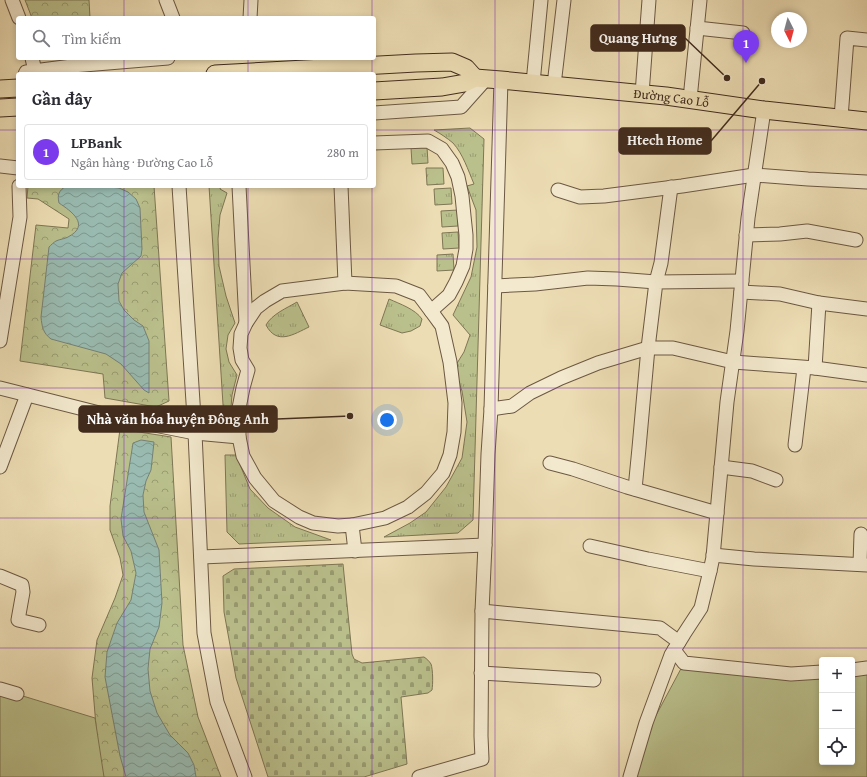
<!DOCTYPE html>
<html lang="vi">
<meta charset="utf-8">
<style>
body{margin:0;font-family:"Gentium Book Plus",serif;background:#f7f7f7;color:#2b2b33}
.controls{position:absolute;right:12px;bottom:12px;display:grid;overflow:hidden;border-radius:4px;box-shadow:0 2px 6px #0003}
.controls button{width:36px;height:36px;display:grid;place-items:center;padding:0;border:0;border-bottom:1px solid #e1e1e2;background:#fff;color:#2b2b33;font:20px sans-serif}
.compass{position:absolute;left:771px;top:12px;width:36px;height:36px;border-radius:50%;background:#fff;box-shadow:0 2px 6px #0003;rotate:174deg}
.you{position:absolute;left:387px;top:420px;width:14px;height:14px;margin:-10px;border:3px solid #fff;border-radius:50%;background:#1a73e8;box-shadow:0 0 0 6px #1a73e833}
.badge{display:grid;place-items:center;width:26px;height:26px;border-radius:50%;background:#7c3aed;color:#fff;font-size:13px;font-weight:700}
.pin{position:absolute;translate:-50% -33px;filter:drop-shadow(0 1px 2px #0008)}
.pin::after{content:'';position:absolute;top:21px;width:14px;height:12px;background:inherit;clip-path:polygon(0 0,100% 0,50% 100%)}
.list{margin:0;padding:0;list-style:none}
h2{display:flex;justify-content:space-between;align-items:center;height:52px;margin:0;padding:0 16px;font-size:17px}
h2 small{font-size:13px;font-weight:400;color:#7c7c81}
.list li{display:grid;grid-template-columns:26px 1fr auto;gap:12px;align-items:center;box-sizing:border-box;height:56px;margin:0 8px 8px;padding:0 8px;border:1px solid #e1e1e2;border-radius:4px}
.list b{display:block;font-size:15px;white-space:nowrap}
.list p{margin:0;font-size:13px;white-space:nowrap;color:#7c7c81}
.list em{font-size:13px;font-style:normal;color:#7c7c81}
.icon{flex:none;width:22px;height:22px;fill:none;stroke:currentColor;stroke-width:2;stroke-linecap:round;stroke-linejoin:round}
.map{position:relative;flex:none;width:867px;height:777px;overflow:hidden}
.search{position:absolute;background:#fff;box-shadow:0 2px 6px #0003;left:16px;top:16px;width:360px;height:44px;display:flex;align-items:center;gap:10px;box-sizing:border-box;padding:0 14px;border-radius:4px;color:#7c7c81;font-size:15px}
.panel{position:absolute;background:#fff;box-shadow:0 2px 6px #0003;left:16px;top:72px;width:360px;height:116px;border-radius:4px}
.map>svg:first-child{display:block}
.grass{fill:url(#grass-tufts);stroke:#7e7654}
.forest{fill:url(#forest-crowns);stroke:#7e7654}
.cemetery{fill:url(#cemetery-stones);stroke:#7e7654}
.garden{fill:#bac08c;stroke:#7e7654}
.water{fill:url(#water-waves);stroke:#768176}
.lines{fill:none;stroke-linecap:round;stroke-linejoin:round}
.minor-casing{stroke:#6c5843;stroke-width:15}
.major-casing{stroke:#412b1d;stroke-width:19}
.minor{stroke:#f3e9ce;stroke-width:13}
.major{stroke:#edddb4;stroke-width:17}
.grid{fill:none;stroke:#7b2cbf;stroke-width:1;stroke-opacity:0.55}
.labels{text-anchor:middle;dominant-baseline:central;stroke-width:4;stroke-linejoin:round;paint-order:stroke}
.street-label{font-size:13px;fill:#412b1d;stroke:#f3e9ce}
.leader{fill:none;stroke:#412b1d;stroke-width:1.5}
.callout-dot{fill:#412b1d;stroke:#f3e9ce;stroke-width:1.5}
.callout{fill:#412b1d;stroke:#412b1d;stroke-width:1.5}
.callout-label{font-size:14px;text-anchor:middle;font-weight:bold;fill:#fff}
</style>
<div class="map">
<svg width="867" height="777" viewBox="0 0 867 777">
<defs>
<pattern id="grass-tufts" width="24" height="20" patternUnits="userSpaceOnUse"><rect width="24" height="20" fill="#bac08c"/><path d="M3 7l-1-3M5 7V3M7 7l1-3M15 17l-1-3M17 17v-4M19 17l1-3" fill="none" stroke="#999c72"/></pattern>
<pattern id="forest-crowns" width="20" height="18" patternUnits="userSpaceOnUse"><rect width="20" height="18" fill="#bac08c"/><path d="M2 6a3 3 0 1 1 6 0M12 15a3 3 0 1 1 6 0" fill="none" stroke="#999c72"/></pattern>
<pattern id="cemetery-stones" width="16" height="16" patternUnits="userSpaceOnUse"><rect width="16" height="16" fill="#bac08c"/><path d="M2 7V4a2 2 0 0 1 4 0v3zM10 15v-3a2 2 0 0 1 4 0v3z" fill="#999c72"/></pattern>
<pattern id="water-waves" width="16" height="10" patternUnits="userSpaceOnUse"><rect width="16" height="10" fill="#99bbb1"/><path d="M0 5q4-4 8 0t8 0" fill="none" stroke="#7e988f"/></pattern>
</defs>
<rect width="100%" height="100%" fill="#edddb4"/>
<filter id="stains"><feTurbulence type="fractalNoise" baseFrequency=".005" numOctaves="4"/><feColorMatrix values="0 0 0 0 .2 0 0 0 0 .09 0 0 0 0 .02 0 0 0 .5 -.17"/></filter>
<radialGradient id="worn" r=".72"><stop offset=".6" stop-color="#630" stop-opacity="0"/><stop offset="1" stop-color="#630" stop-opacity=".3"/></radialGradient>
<g class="grass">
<path d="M470,128L484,139L473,520L458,533L384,537L410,523L426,512L446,487L462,458L467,422L462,391L454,368L464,352L470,335L453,315L471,277L477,247L476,210L467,186L474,184C468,170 463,154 453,143C447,138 441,134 434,130Z"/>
<polygon points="427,147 428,163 412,164 411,148"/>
<polygon points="426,168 443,168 444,184 427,185"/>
<polygon points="209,186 221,186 220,189 227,193 220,215 218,239 219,266 226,296 235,323 228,335 226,349 229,362 237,375 232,395 230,419 224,420"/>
<polygon points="451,188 452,204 435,205 434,189"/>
<polygon points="458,210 458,226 442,227 441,211"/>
<polygon points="458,232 459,248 443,249 442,233"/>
<polygon points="453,254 454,270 437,271 437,255"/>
<path d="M389,299C400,304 415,309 422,319L420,326L411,331L402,333L380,325Z"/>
<path d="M297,302L309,327C294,334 277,346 266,325C272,314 287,308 297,302Z"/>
<polygon points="225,455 236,455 250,489 268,508 295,527 331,540 239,544 227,532"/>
</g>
<g class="forest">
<polygon points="25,0 89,0 90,18 32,18"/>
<polygon points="28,186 154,186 169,401 156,407 105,398 103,374 20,361 36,225 68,228 69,219 38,199 27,198"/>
<polygon points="120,429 171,437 183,645 198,717 221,777 103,777 98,750 92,678 97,640 115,598 123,575 120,558 110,530 110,506"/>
</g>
<path class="cemetery" d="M343,564L352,654L354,659L362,663L424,657C427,659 429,661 431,664C433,670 433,684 432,690L428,693L401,697L407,764L364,777H268L236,678L224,612L223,576L234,569Z"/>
<g class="garden">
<polygon points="684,663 822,672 822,762 852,762 852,670 867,669 867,777 630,777 638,749"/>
<polygon points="0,689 95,718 104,777 0,777"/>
</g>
<g class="water">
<path d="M66,186H100L119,188L128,192L136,199L140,208L142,249L141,256L122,273L118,284L119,301L124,310L134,320L143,326L149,341V393L144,390L121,364L106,354L51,339C43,333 42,327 41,317L49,247C51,245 54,242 56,241C60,239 65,239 68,237C91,225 71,211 59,203C57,194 59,191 66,186Z"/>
<polygon points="141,440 154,442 151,470 146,481 143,495 144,512 159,550 162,603 159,627 150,649 148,669 150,691 157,713 170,735 188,753 194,765 196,777 126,777 120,756 105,677 107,652 117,623 131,600 136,573 131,551 123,536 121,519 133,443"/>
</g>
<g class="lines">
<defs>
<g id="minor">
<polyline points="12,0 19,18"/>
<polyline points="166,0 173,18"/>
<polyline points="250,18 251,0"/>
<polyline points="697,28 743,33"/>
<polyline points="32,58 35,71"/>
<polyline points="340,58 362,59"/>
<polyline points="25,74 26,72 72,66 168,58"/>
<polyline points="501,80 491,409 512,406 530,393 561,378 598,363 648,348 673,348 733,362 815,368 867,375"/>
<polyline points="533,83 541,0"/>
<polyline points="554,85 564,0"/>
<polyline points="642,94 649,0"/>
<polyline points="690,99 700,0"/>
<polyline points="374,113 461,107 486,79"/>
<polyline points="841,118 847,38 867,40"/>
<polyline points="374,143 428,141 442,149 452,163 458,177 462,196 464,216 466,235 466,249 463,266 456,282 449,295 431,311"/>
<polyline points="0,166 18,168"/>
<polyline points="179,186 195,433 204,633 217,702 245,777"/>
<polyline points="239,186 246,323"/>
<polyline points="341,186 345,283"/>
<polyline points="558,190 580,197 604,196 682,186 754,175 808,179 867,182"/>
<polyline points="746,235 780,234 807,231 856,240"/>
<polyline points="495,286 535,284 588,278 617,279 656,282 661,263 671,187"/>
<polyline points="741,292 780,294 819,303"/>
<polyline points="0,341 20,217 19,186"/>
<polyline points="815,368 819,303 867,309"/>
<polyline points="0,388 119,418 195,433 239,437 239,408 243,388 248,370 242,360 240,348 241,334 246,323 256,308 265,301 282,291 345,283 396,286 419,295 431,311 442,326 450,362 455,403 454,432 450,455 443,473 426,493 408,507 385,518 352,525"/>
<polyline points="239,437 243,456 255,478 274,501 299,517 313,523 338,526 352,525 355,551"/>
<polyline points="795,445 804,368"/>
<polyline points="550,463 573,469 627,487 717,513"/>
<polyline points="0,467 27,395"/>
<polyline points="721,467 752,471 776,480"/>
<polyline points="635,489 639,448 648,348 656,282 742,281"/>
<polyline points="590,546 648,559 710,571"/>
<polyline points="713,555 754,559 867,565"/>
<polyline points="201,557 485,545"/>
<polyline points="860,564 861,534"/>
<polyline points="0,576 22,585 23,592 18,620 39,625"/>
<polyline points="482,611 660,628 679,642"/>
<polyline points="674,650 684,663 791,674 822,672"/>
<polyline points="852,670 867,668"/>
<polyline points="481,673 594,680"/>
<polyline points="0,689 17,694"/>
<polyline points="419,777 482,759 481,736 482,611 485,545 488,454 491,409"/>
<polyline points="630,777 646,723 671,655 684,634 701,608 710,571 713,557 727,402 737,331 748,218 764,110"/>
</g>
<g id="major">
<polyline points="215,74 416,63 452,62 466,68 475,78"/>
<polyline points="0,89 18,88"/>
<path id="s1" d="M374,91L442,87L465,83L475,78L501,80L666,96L764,110L867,121"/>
<polyline points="0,108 18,107"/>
</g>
</defs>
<use href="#minor" class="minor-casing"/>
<use href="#major" class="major-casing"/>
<use href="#minor" class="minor"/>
<use href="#major" class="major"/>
</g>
<path class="grid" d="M124,0V18M248,0V18M372,0V18M495,0V777M619,0V777M743,0V777M124,58V74M248,58V74M372,58V74M0,130H18M374,130H867M124,186V777M248,186V777M372,186V777M0,259H867M0,388H867M0,518H867M0,648H867"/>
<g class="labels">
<g class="street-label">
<text stroke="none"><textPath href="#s1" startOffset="300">Đường Cao Lỗ</textPath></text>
</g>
</g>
<path class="leader" d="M727 78L685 38M762 81L711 141M350 416L277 419"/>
<g class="callout-dot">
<circle cx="727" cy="78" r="4"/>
<circle cx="762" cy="81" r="4"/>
<circle cx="350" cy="416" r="4"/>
</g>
<g class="callout">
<rect x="591" y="25" width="94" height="26" rx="4"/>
<rect x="619" y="128" width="92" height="26" rx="4"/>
<rect x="79" y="406" width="198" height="26" rx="4"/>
</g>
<g class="callout-label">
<text x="638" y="43">Quang Hưng</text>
<text x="665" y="145">Htech Home</text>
<text x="178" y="424">Nhà văn hóa huyện Đông Anh</text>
</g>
<rect width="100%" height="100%" filter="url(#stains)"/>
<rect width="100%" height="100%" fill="url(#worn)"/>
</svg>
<div class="controls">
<button>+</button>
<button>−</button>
<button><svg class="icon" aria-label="locate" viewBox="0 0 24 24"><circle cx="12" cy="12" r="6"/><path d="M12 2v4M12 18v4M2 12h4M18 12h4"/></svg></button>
</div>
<svg class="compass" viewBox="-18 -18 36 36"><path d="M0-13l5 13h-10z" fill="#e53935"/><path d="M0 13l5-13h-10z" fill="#7c7c81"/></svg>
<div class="you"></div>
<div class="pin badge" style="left:746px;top:63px">1</div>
<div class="search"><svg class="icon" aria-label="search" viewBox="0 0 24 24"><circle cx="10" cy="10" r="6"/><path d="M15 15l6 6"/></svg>Tìm kiếm</div>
<section class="panel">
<h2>Gần đây<small></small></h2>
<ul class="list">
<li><span class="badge">1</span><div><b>LPBank</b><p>Ngân hàng · Đường Cao Lỗ</p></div><em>280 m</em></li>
</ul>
</section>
</div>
